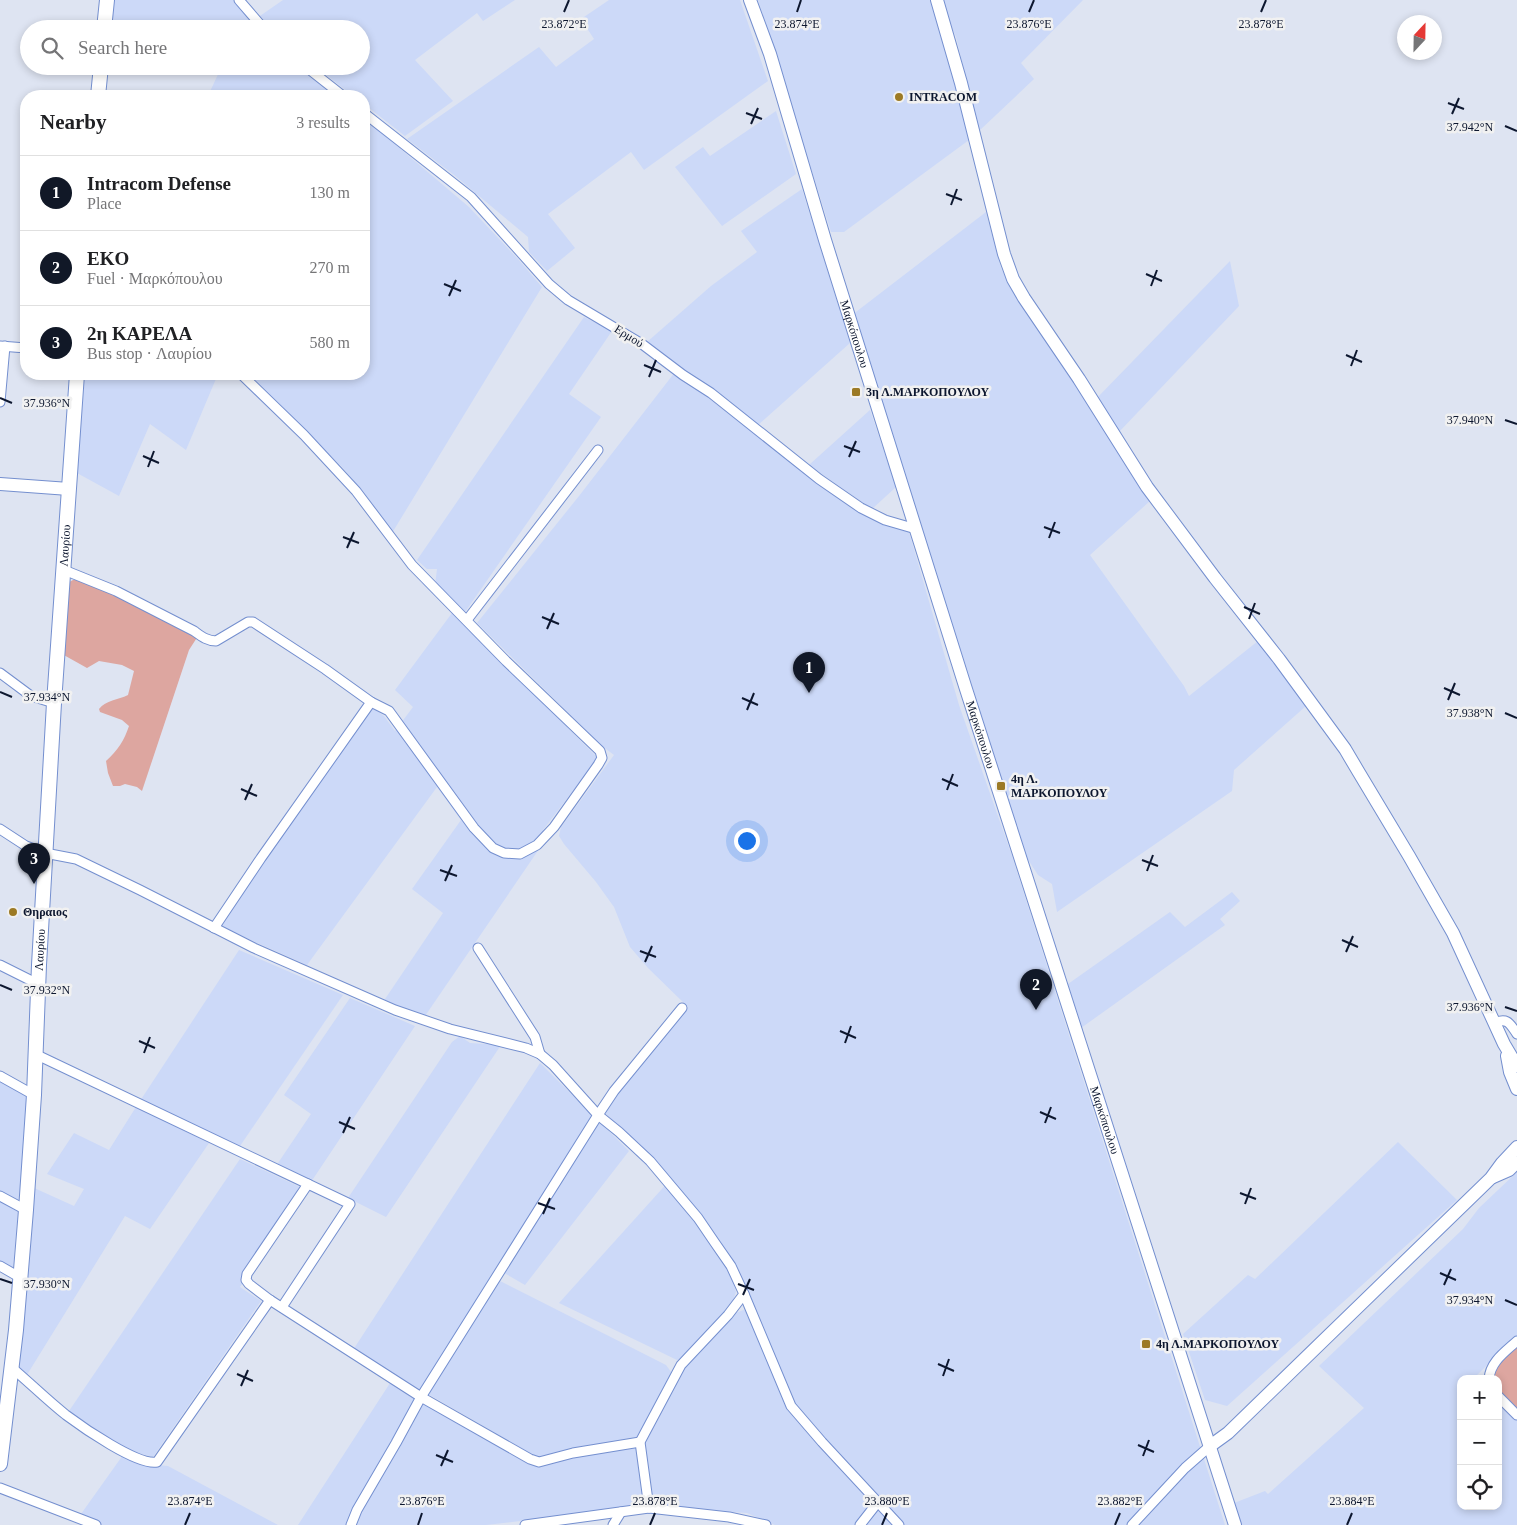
<!DOCTYPE html>
<meta charset="utf-8">
<style>
body{margin:0;font-family:"Times New Roman",serif;background:#f6f6f6;color:#202124}
.controls{position:absolute;right:15px;bottom:15px;display:grid;overflow:hidden;border-radius:10px;box-shadow:0 2px 8px #0003}
.controls button{width:45px;height:45px;display:grid;place-items:center;padding:0;border:0;border-bottom:1px solid #e0e0e0;background:#fff;color:#202124;font:25px sans-serif}
.compass{position:absolute;left:1397px;top:15px;width:45px;height:45px;border-radius:50%;background:#fff;box-shadow:0 2px 8px #0003;rotate:22deg}
.you{position:absolute;left:746px;top:840px;width:18px;height:18px;margin:-12px;border:4px solid #fff;border-radius:50%;background:#1a73e8;box-shadow:0 0 0 8px #1a73e833}
.badge{display:grid;place-items:center;width:32px;height:32px;border-radius:50%;background:#111827;color:#fff;font-size:16px;font-weight:700}
.pin{position:absolute;translate:-50% -41px;filter:drop-shadow(0 1px 2px #0008)}
.pin::after{content:'';position:absolute;top:26px;width:18px;height:15px;background:inherit;clip-path:polygon(0 0,100% 0,50% 100%)}
.list{margin:0;padding:0;list-style:none}
h2{display:flex;justify-content:space-between;align-items:center;height:65px;margin:0;padding:0 20px;font-size:21px}
h2 small{font-size:16px;font-weight:400;color:#757577}
.list li{display:grid;grid-template-columns:32px 1fr auto;gap:15px;align-items:center;box-sizing:border-box;height:75px;padding:0 20px;border-top:1px solid #e0e0e0}
.list b{display:block;font-size:19px;white-space:nowrap}
.list p{margin:0;font-size:16px;white-space:nowrap;color:#757577}
.list em{font-size:16px;font-style:normal;color:#757577}
.icon{flex:none;width:28px;height:28px;fill:none;stroke:currentColor;stroke-width:2;stroke-linecap:round;stroke-linejoin:round}
.map{position:relative;flex:none;width:1517px;height:1525px;overflow:hidden}
.search{position:absolute;background:#fff;box-shadow:0 2px 8px #0003;left:20px;top:20px;width:350px;height:55px;display:flex;align-items:center;gap:12px;box-sizing:border-box;padding:0 18px;border-radius:28px;color:#757577;font-size:19px}
.panel{position:absolute;background:#fff;box-shadow:0 2px 8px #0003;left:20px;top:90px;width:350px;height:290px;border-radius:20px}
.map>svg:first-child{display:block}
.built{fill:#ccd9f8}
.green{fill:#dda6a0}
.lines{fill:none;stroke-linecap:round;stroke-linejoin:round}
.street-casing{stroke:#748fcf;stroke-width:11}
.secondary-casing{stroke:#748fcf;stroke-width:14}
.primary-casing{stroke:#748fcf;stroke-width:16}
.street{stroke:#fff;stroke-width:9}
.secondary{stroke:#fff;stroke-width:12}
.primary{stroke:#fff;stroke-width:14}
.ticks{fill:none;stroke:#0d172f;stroke-width:2}
.poi-dot{fill:#9c7a25;stroke:#f1f1f1;stroke-width:2}
.labels{text-anchor:middle;dominant-baseline:central;stroke-width:5;stroke-linejoin:round;paint-order:stroke}
.poi-label{font-size:12px;font-weight:bold;fill:#0d172f;stroke:#f1f1f1;text-anchor:start}
.street-label{font-size:12px;fill:#0d172f;stroke:#f1f1f1}
.ticks-label{font-size:12px;text-anchor:middle;fill:#0d172f;stroke:#f1f1f1;stroke-width:5;stroke-linejoin:round;paint-order:stroke}
</style>
<div class="map">
<svg width="1517" height="1525" viewBox="0 0 1517 1525">
<rect width="100%" height="100%" fill="#dee4f2"/>
<g class="built">
<polygon points="111,0 234,0 259,29 116,29 109,26"/>
<polygon points="283,0 515,0 483,21 477,13 415,60 453,101 405,136 364,104 364,96 353,96 315,66 361,66 361,29 270,29 257,18"/>
<polygon points="609,0 740,0 768,81 644,170 631,152 548,214 575,248 547,271 529,252 528,237 454,175 407,139 539,47 556,67 594,39 581,19"/>
<polygon points="758,0 931,0 956,84 969,140 844,232 831,232"/>
<polygon points="939,0 1083,0 1021,63 1034,79 979,131 956,37"/>
<polygon points="211,66 301,66 337,96 208,96 220,70"/>
<polygon points="776,111 796,174 722,226 675,167 703,147 710,156"/>
<polygon points="364,118 469,207 518,259 542,287 392,533 365,494 342,467 246,374 364,374"/>
<polygon points="802,189 850,343 758,425 647,342 711,286 757,252 741,231"/>
<polygon points="986,212 1001,268 1015,295 1061,359 1150,501 1090,555 1184,686 1189,696 1258,641 1306,706 1234,770 1232,791 1057,912 1052,884 1038,875 1025,855 852,315"/>
<polygon points="1230,261 1239,306 1118,433 1097,398"/>
<polygon points="584,317 612,331 569,394 601,417 465,612 435,585 437,569 427,569 417,560"/>
<polygon points="675,372 819,484 855,509 909,532 959,705 1012,856 1225,1525 775,1525 747,1513 650,1506 642,1442 684,1365 733,1314 746,1309 753,1325 760,1318 740,1278 733,1282 736,1292 732,1303 682,1359 677,1360 559,1303 670,1180 648,1153 603,1111 688,1007 648,968 630,947 614,907 596,882 564,844 559,836 561,827 614,755 602,746 477,623 579,496"/>
<polygon points="85,374 218,374 186,450 150,424 119,496 77,473"/>
<polygon points="870,410 896,487 872,509 809,465"/>
<polygon points="452,613 598,758 543,830 548,836 423,1019 383,1002 443,913 412,889 461,820 437,787 307,965 217,925 272,847 373,708 384,716 395,731 413,707 395,690"/>
<polygon points="1232,892 1240,901 1220,919 1225,925 1081,1028 1068,984 1170,912 1185,927"/>
<polygon points="239,950 343,995 240,1146 233,1146 140,1101"/>
<polygon points="350,998 415,1026 311,1182 276,1166 311,1114 284,1095"/>
<polygon points="460,1036 470,1043 501,1045 386,1217 348,1198 452,1042"/>
<polygon points="540,1063 629,1151 525,1285 499,1270 422,1392 353,1350"/>
<polygon points="0,1078 28,1095 13,1269 0,1261"/>
<polygon points="136,1107 209,1143 150,1229 125,1216 25,1378 18,1371 32,1187 74,1206 84,1189 47,1174 74,1133 109,1150"/>
<polygon points="1398,1142 1457,1200 1227,1406 1205,1400 1183,1334 1248,1275 1255,1279"/>
<polygon points="240,1159 304,1189 240,1287 261,1301 153,1457 127,1450 69,1411"/>
<polygon points="1517,1172 1517,1336 1475,1377 1476,1379 1461,1379 1461,1506 1498,1506 1498,1400 1517,1418 1517,1525 1241,1525 1234,1503 1265,1491 1268,1494 1364,1408 1319,1366 1463,1229 1479,1208"/>
<polygon points="498,1280 666,1365 674,1376 635,1441 540,1459 428,1394"/>
<polygon points="392,1380 530,1461 562,1459 639,1445 646,1506 486,1525 298,1525"/>
<polygon points="123,1455 157,1465 168,1466 278,1525 96,1525 97,1522 81,1514"/>
</g>
<g class="green">
<path d="M73,580H84L198,636L189,650L142,791L137,787L125,784L120,786H113L108,773L106,761C118,750 124,741 129,726L122,720L100,712L99,709C106,700 118,700 128,695L134,671L122,665L99,661L87,668L62,654L64,585Z"/>
<polygon points="1517,1346 1517,1411 1498,1393 1498,1379 1491,1379 1493,1368"/>
</g>
<g class="lines">
<defs>
<g id="street">
<polyline points="239,0 264,29"/>
<polyline points="305,66 343,96"/>
<polyline points="364,113 471,197 549,284 568,300 642,344 683,375 711,393 819,479 861,508 885,520 916,529"/>
<polyline points="0,346 26,348"/>
<polyline points="241,374 304,435 356,491 412,565 506,661 600,751 602,758 598,765 554,827 537,845 520,854 504,853 493,848 474,828 389,711 371,702"/>
<polyline points="0,402 5,346"/>
<path d="M64,570L116,591L194,631C201,636 207,641 216,641L248,622H253L325,669L371,702L261,858L214,928"/>
<polyline points="467,620 598,450"/>
<polyline points="0,673 31,696 54,703"/>
<polyline points="0,829 26,846 45,853 76,859 140,890 254,948 395,1010 450,1029 526,1048 540,1054 553,1065 598,1115 619,1132 650,1161 698,1218 715,1243 731,1266 744,1294 728,1315 681,1365 640,1442 649,1508"/>
<polyline points="478,948 535,1037 540,1054"/>
<polyline points="0,965 38,984"/>
<path d="M1494,1023C1508,1017 1510,1024 1517,1034"/>
<polyline points="35,1054 350,1204 282,1307"/>
<polyline points="0,1076 34,1095"/>
<polyline points="308,1184 247,1274 246,1280 249,1284 270,1300 421,1397 530,1459 539,1462 573,1453 640,1442"/>
<polyline points="0,1196 26,1210"/>
<polyline points="0,1266 21,1278"/>
<polyline points="744,1294 791,1406 822,1442 899,1525"/>
<path d="M11,1367C30,1383 47,1400 66,1415C82,1427 138,1466 157,1462L270,1300"/>
<path d="M1489,1379C1490,1362 1505,1352 1517,1341"/>
<polyline points="1498,1396 1517,1415"/>
<polyline points="0,1488 96,1525"/>
<polyline points="351,1525 357,1510 396,1443 421,1397 598,1115 614,1091 682,1008"/>
<polyline points="525,1525 649,1508 729,1517 766,1525"/>
<polyline points="613,1525 621,1512"/>
<polyline points="860,1525 878,1502"/>
<polyline points="1132,1525 1185,1468 1210,1446"/>
</g>
<g id="secondary">
<path id="s1" d="M750,0L770,54L825,240L965,686L1235,1525"/>
<polyline points="937,0 961,83 1004,254 1013,279 1024,298 1079,379 1147,487 1215,578 1279,659 1345,749 1358,771 1409,856 1453,933 1504,1044 1517,1066"/>
<polyline points="0,484 69,489"/>
<polyline points="1507,1056 1510,1072 1517,1089"/>
<polyline points="1493,1177 1509,1170 1517,1162"/>
<polyline points="1210,1446 1228,1433 1491,1178 1502,1163 1517,1147"/>
</g>
<g id="primary">
<polyline points="104,29 107,0"/>
<polyline points="98,96 101,66"/>
<path id="s2" d="M0,1464L16,1330L26,1210L34,1095L39,965L54,703L77,374"/>
</g>
</defs>
<use href="#street" class="street-casing"/>
<use href="#secondary" class="secondary-casing"/>
<use href="#primary" class="primary-casing"/>
<use href="#street" class="street"/>
<use href="#secondary" class="secondary"/>
<use href="#primary" class="primary"/>
</g>
<path class="ticks" d="M564,12L569,0M797,12L801,0M1029,12L1034,0M1261,12L1266,0M1448,103L1464,109M746,113L762,119M1452,114L1459,98M751,124L758,108M1505,126L1517,131M946,194L962,200M951,205L957,189M1146,274L1162,281M444,284L461,291M1151,286L1157,270M449,296L456,280M1346,355L1362,362M644,365L661,372M1351,366L1357,350M649,377L656,360M0,398L12,403M1505,420L1517,424M844,446L860,452M143,456L159,463M849,457L856,441M148,467L154,451M1044,527L1060,533M343,537L359,543M1049,538L1055,522M347,548L354,532M1244,607L1260,614M542,617L559,624M1249,619L1255,603M547,629L554,613M1444,688L1460,695M0,692L12,697M742,698L758,705M1448,700L1455,683M747,710L754,693M1505,713L1517,718M942,779L958,786M241,789L257,796M947,790L953,774M245,800L252,784M1142,860L1158,866M440,870L457,876M1147,871L1153,855M445,881L452,865M1342,940L1358,947M640,951L656,957M1346,952L1353,936M645,962L652,946M0,985L12,990M1505,1007L1517,1011M840,1031L856,1038M139,1041L155,1048M845,1043L851,1026M144,1053L150,1037M1040,1112L1056,1119M339,1122L355,1129M1045,1123L1051,1107M343,1133L350,1117M1240,1193L1256,1199M538,1203L555,1209M1245,1204L1251,1188M543,1214L550,1198M1440,1273L1456,1280M0,1279L12,1283M738,1284L754,1290M1444,1285L1451,1269M743,1295L750,1279M1505,1300L1517,1305M938,1364L954,1371M237,1374L253,1381M943,1376L949,1359M241,1386L248,1370M1138,1445L1154,1452M436,1455L453,1462M1143,1456L1149,1440M441,1466L448,1450M185,1525L190,1513M418,1525L422,1513M650,1525L655,1513M882,1525L887,1513M1115,1525L1120,1513M1347,1525L1352,1513"/>
<g class="poi-dot">
<circle cx="899" cy="97" r="5"/>
<rect x="851" y="387" width="10" height="10" rx="2.5"/>
<rect x="996" y="781" width="10" height="10" rx="2.5"/>
<circle cx="13" cy="912" r="5"/>
<rect x="1141" y="1339" width="10" height="10" rx="2.5"/>
</g>
<g class="labels">
<g class="poi-label">
<text x="909" y="97">INTRACOM</text>
<text x="866" y="392">3η Λ.ΜΑΡΚΟΠΟΥΛΟΥ</text>
<text x="1011" y="779">4η Λ.<tspan x="1011" dy="14">ΜΑΡΚΟΠΟΥΛΟΥ</tspan></text>
<text x="23" y="912">Θηραιος</text>
<text x="1156" y="1344">4η Λ.ΜΑΡΚΟΠΟΥΛΟΥ</text>
</g>
<g class="street-label">
<text stroke="none"><textPath href="#s1" startOffset="350">Μαρκόπουλου</textPath></text>
<text transform="translate(629 336) rotate(32)">Ερμού</text>
<text stroke="none"><textPath href="#s2" startOffset="921">Λαυρίου</textPath></text>
<text stroke="none"><textPath href="#s1" startOffset="770">Μαρκόπουλου</textPath></text>
<text stroke="none"><textPath href="#s2" startOffset="516">Λαυρίου</textPath></text>
<text stroke="none"><textPath href="#s1" startOffset="1175">Μαρκόπουλου</textPath></text>
</g>
</g>
<g class="ticks-label">
<text x="564" y="28">23.872°E</text>
<text x="797" y="28">23.874°E</text>
<text x="1029" y="28">23.876°E</text>
<text x="1261" y="28">23.878°E</text>
<text x="1470" y="131">37.942°N</text>
<text x="47" y="407">37.936°N</text>
<text x="1470" y="424">37.940°N</text>
<text x="47" y="701">37.934°N</text>
<text x="1470" y="717">37.938°N</text>
<text x="47" y="994">37.932°N</text>
<text x="1470" y="1011">37.936°N</text>
<text x="47" y="1288">37.930°N</text>
<text x="1470" y="1304">37.934°N</text>
<text x="190" y="1505">23.874°E</text>
<text x="422" y="1505">23.876°E</text>
<text x="655" y="1505">23.878°E</text>
<text x="887" y="1505">23.880°E</text>
<text x="1120" y="1505">23.882°E</text>
<text x="1352" y="1505">23.884°E</text>
</g>
</svg>
<div class="controls">
<button>+</button>
<button>−</button>
<button><svg class="icon" aria-label="locate" viewBox="0 0 24 24"><circle cx="12" cy="12" r="6"/><path d="M12 2v4M12 18v4M2 12h4M18 12h4"/></svg></button>
</div>
<svg class="compass" viewBox="-18 -18 36 36"><path d="M0-13l5 13h-10z" fill="#e53935"/><path d="M0 13l5-13h-10z" fill="#757577"/></svg>
<div class="you"></div>
<div class="pin badge" style="left:809px;top:693px">1</div>
<div class="pin badge" style="left:1036px;top:1010px">2</div>
<div class="pin badge" style="left:34px;top:884px">3</div>
<div class="search"><svg class="icon" aria-label="search" viewBox="0 0 24 24"><circle cx="10" cy="10" r="6"/><path d="M15 15l6 6"/></svg>Search here</div>
<section class="panel">
<h2>Nearby<small>3 results</small></h2>
<ul class="list">
<li><span class="badge">1</span><div><b>Intracom Defense</b><p>Place</p></div><em>130 m</em></li>
<li><span class="badge">2</span><div><b>EKO</b><p>Fuel · Μαρκόπουλου</p></div><em>270 m</em></li>
<li><span class="badge">3</span><div><b>2η ΚΑΡΕΛΑ</b><p>Bus stop · Λαυρίου</p></div><em>580 m</em></li>
</ul>
</section>
</div>
